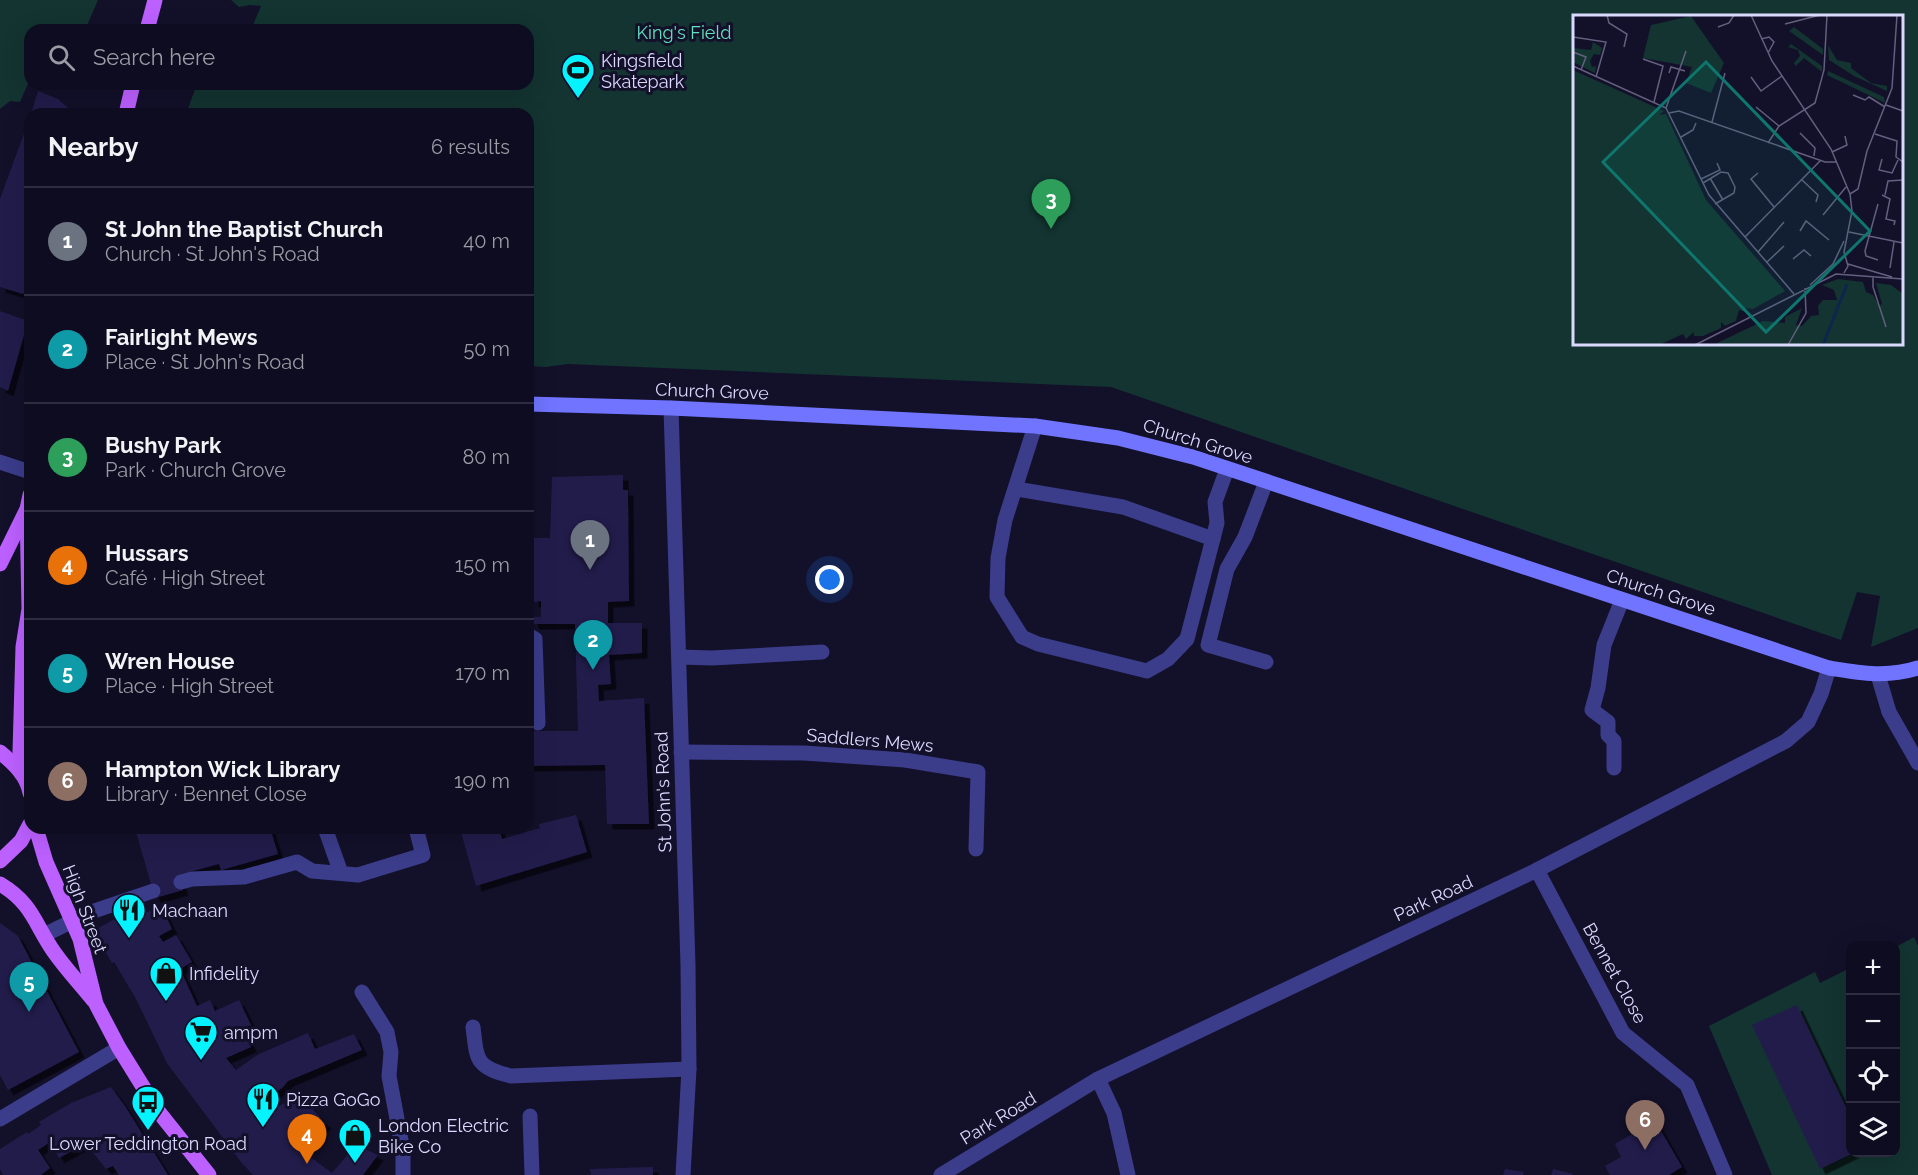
<!DOCTYPE html>
<meta charset="utf-8">
<style>
body{margin:0;font-family:Raleway,sans-serif;background:#171529;color:#f1f3f6}
.controls{position:absolute;right:18px;bottom:18px;display:grid;overflow:hidden;border-radius:12px;box-shadow:0 6px 24px #0002}
.controls button{width:54px;height:54px;display:grid;place-items:center;padding:0;border:0;border-bottom:2px solid #2e2c3e;background:#0e0c20;color:#f1f3f6;font:30px sans-serif}
.you{position:absolute;left:830px;top:580px;width:21px;height:21px;margin:-15px;border:4px solid #fff;border-radius:50%;background:#1a73e8;box-shadow:0 0 0 9px #1a73e833}
.badge{display:grid;place-items:center;width:39px;height:39px;border-radius:50%;background:#05f3ff;color:#fff;font-size:20px;font-weight:700}
.pin{position:absolute;translate:-50% -50px;filter:drop-shadow(0 2px 3px #0008)}
.pin::after{content:'';position:absolute;top:32px;width:21px;height:18px;background:inherit;clip-path:polygon(0 0,100% 0,50% 100%)}
.list{margin:0;padding:0;list-style:none}
h2{display:flex;justify-content:space-between;align-items:center;height:78px;margin:0;padding:0 24px;font-size:26px}
h2 small{font-size:20px;font-weight:400;color:#9b9ba5}
.list li{display:grid;grid-template-columns:39px 1fr auto;gap:18px;align-items:center;box-sizing:border-box;height:108px;padding:0 24px;border-top:2px solid #2e2c3e}
.list b{display:block;font-size:22px;white-space:nowrap}
.list p{margin:0;font-size:20px;white-space:nowrap;color:#9b9ba5}
.list em{font-size:20px;font-style:normal;color:#9b9ba5}
.icon{flex:none;width:33px;height:33px;fill:none;stroke:currentColor;stroke-width:2;stroke-linecap:round;stroke-linejoin:round}
.map{position:relative;flex:none;width:1918px;height:1175px;overflow:hidden}
.search{position:absolute;background:#0e0c20;box-shadow:0 6px 24px #0002;left:24px;top:24px;width:510px;height:66px;display:flex;align-items:center;gap:15px;box-sizing:border-box;padding:0 21px;border-radius:18px;color:#9b9ba5;font-size:22px}
.panel{position:absolute;background:#0e0c20;box-shadow:0 6px 24px #0002;left:24px;top:108px;width:510px;height:726px;border-radius:18px}
.map>svg:first-child{display:block}
.green{fill:#133431;fill-rule:evenodd}
.building{fill:#231c4b;filter:url(#shadow)}
.lines{fill:none;stroke-linecap:round;stroke-linejoin:round}
.service{stroke:#3b3c8a;stroke-width:15}
.minor{stroke:#3b3c8a;stroke-width:15}
.secondary{stroke:#7074ff;stroke-width:15}
.primary{stroke:#bc60ff;stroke-width:15}
.labels{text-anchor:middle;dominant-baseline:central;stroke-width:6;stroke-linejoin:round;paint-order:stroke}
.park-label{font-size:18px;fill:#62e2bc;stroke:#13102a}
.poi-label{font-size:18px;fill:#dcd9ff;stroke:#13102a;text-anchor:start}
.street-label{font-size:18px;fill:#dcd9ff;stroke:#13102a}
.inset-river{fill:none;stroke:#0c274d;stroke-width:3}
.inset-road{fill:none;stroke:#63607f;stroke-width:1.5}
.view{fill:#0f766e;fill-opacity:0.15;stroke:#0f766e;stroke-width:3}
.inset-edge{fill:none;stroke:#dcd9ff;stroke-width:3}
</style>
<div class="map">
<svg width="1918" height="1175" viewBox="0 0 1918 1175">
<defs>
<filter id="shadow"><feDropShadow dx="5.5" dy="5.5" stdDeviation="0" flood-color="#0009"/></filter>
</defs>
<rect width="100%" height="100%" fill="#13102a"/>
<g class="green">
<polygon points="0,0 98,0 85,30 30,30 30,79 20,102 10,101 0,109"/>
<path d="M231,0H1918V628L1871,647L1880,596L1857,592L1841,640L1111,387L568,364L546,367L528,366V114H186L197,84H528V30H251L261,6L250,5L239,7ZM1574,16H1902V344H1574Z"/>
<polygon points="1914,937 1918,946 1918,1175 1772,1175 1709,1026 1815,972 1820,983 1850,968 1850,1152 1896,1152 1896,947"/>
</g>
<g class="building">
<polygon points="38,91 58,99 67,107 70,114 31,114"/>
<polygon points="30,117 30,293 25,291 23,294 0,287 0,199"/>
<polygon points="0,311 28,321 8,391 0,387"/>
<polygon points="623,475 623,490 628,490 629,601 608,602 608,623 642,623 642,653 609,655 611,684 598,685 599,701 644,698 649,824 607,824 605,765 528,766 528,731 578,731 575,624 533,624 532,617 541,617 541,601 533,602 531,538 550,538 552,477"/>
<polygon points="576,815 587,852 476,886 460,828 499,828 502,839 540,828 539,824"/>
<polygon points="135,828 270,828 278,854 221,870 219,864 178,875 183,890 155,898"/>
<polygon points="143,906 145,913 161,906 172,929 159,936 163,942 176,935 192,962 180,969 197,1006 210,1000 215,1011 239,1000 251,1025 243,1028 251,1047 226,1058 236,1070 259,1054 308,1033 315,1049 354,1034 362,1050 288,1081 283,1087 261,1104 265,1109 258,1115 260,1118 299,1094 326,1124 297,1147 332,1173 356,1145 378,1155 363,1175 253,1175 241,1162 167,1063 135,997 114,962 112,963 93,931 137,907"/>
<polygon points="0,923 18,936 79,1052 8,1090 0,1075"/>
<polygon points="1797,1005 1850,1116 1850,1152 1855,1152 1820,1169 1752,1025"/>
<polygon points="111,1087 125,1106 168,1175 119,1175 113,1166 106,1169 86,1143 59,1158 50,1142 38,1150 50,1168 41,1175 3,1175 0,1169 0,1149 27,1132 28,1134 41,1125 39,1122 71,1103"/>
<polygon points="1645,1115 1653,1117 1682,1167 1669,1175 1610,1175 1605,1166 1621,1157 1615,1144 1646,1126 1641,1117"/>
<polygon points="653,1167 653,1175 591,1175 590,1169"/>
<polygon points="1505,1169 1524,1172 1523,1175 1503,1175"/>
<polygon points="1553,1169 1573,1174 1572,1175 1551,1175"/>
</g>
<g class="lines">
<g class="service">
<polyline points="1035,426 1005,520 998,558 997,597 1022,637 1038,644 1147,671 1168,659 1187,639 1217,523 1215,502 1227,469"/>
<polyline points="0,462 30,472"/>
<polyline points="1266,482 1245,537 1227,569 1208,645 1266,662"/>
<polyline points="1016,489 1123,507 1213,539"/>
<polyline points="528,635 535,639 538,723"/>
<polyline points="679,657 712,658 822,652"/>
<polyline points="1878,675 1889,712 1918,763"/>
<polyline points="1614,768 1614,741 1608,735 1608,722 1592,710 1598,688 1604,645 1622,600"/>
<polyline points="325,828 341,873"/>
<polyline points="181,882 192,879 244,877 297,862 312,871 358,875 423,855 416,828"/>
<polyline points="44,935 91,912 153,891"/>
<polyline points="362,992 387,1032 391,1052 389,1076 403,1151 403,1175"/>
<path d="M473,1027C477,1060 475,1067 511,1076L689,1069"/>
<polyline points="530,1116 532,1175"/>
</g>
<g class="minor">
<polyline points="671,408 688,965 689,1069 683,1175"/>
<polyline points="681,752 804,753 905,760 978,772 976,849"/>
<polyline points="1537,870 1623,1033 1687,1085 1725,1175"/>
<polyline points="1098,1079 1114,1113 1128,1175"/>
<polyline points="0,1119 119,1048"/>
<polyline points="941,1175 1098,1079 1537,870 1786,741 1808,722 1821,694 1829,668"/>
</g>
<path class="secondary" d="M528,404L671,408L1035,426L1118,438L1193,457L1829,668C1860,673 1887,678 1918,668"/>
<g class="primary">
<polyline points="147,30 155,0"/>
<polyline points="126,114 133,84"/>
<polyline points="0,564 27,509 30,495"/>
<path d="M0,752C13,763 27,775 30,793"/>
<polyline points="22,774 20,752 23,647 29,609 27,509"/>
<polyline points="36,828 46,862 80,939 96,1004 119,1048 158,1111 209,1175"/>
<polyline points="0,861 21,841 30,824"/>
<path d="M0,884C33,904 34,923 54,952C66,969 80,984 93,1000"/>
</g>
</g>
<defs>
<symbol id="stadium-pin" viewBox="-11 -11 22 30"><path d="M0 17L-7.5 6A9.5 9.5 0 1 1 7.5 6Z" fill="#05f3ff" stroke="#13102a"/><path d="M0-5a6.5 5 0 1 0 0 10a6.5 5 0 1 0 0-10ZM-3.5-1.8h7v3.6h-7Z" fill="#111"/></symbol>
<symbol id="restaurant-pin" viewBox="-11 -11 22 30"><path d="M0 17L-7.5 6A9.5 9.5 0 1 1 7.5 6Z" fill="#05f3ff" stroke="#13102a"/><path d="M-5-6h1v4h1v-4h1v4h1v-4h1v5L-1.5 .5V6h-2V.5L-5-1ZM5-6V6H3V1.5H1.5Q1.5-4 5-6Z" fill="#111"/></symbol>
<symbol id="shop-pin" viewBox="-11 -11 22 30"><path d="M0 17L-7.5 6A9.5 9.5 0 1 1 7.5 6Z" fill="#05f3ff" stroke="#13102a"/><path d="M-5-2.5h2.3a2.7 3.5 0 0 1 5.4 0H5L5.5 6h-11ZM-1.5-2.5h3a1.5 2.3 0 0 0-3 0Z" fill="#111"/></symbol>
<symbol id="supermarket-pin" viewBox="-11 -11 22 30"><path d="M0 17L-7.5 6A9.5 9.5 0 1 1 7.5 6Z" fill="#05f3ff" stroke="#13102a"/><path d="M-6-5.5h2.5l.6 2H6L4.5 2H-2.5L-4.4-4H-6ZM-1.5 3.2a1.3 1.3 0 1 0 .1 0ZM3 3.2a1.3 1.3 0 1 0 .1 0Z" fill="#111"/></symbol>
<symbol id="bus-pin" viewBox="-11 -11 22 30"><path d="M0 17L-7.5 6A9.5 9.5 0 1 1 7.5 6Z" fill="#05f3ff" stroke="#13102a"/><path d="M-5-6H5V4H4V6H2V4H-2V6H-4V4H-5ZM-3.5-4V0h7V-4ZM-3.5 1.2v1.5H-2V1.2ZM2 1.2v1.5H3.5V1.2Z" fill="#111"/></symbol>
</defs>
<g fill-rule="evenodd">
<use href="#stadium-pin" x="559" y="51" width="38" height="52"/>
<use href="#restaurant-pin" x="110" y="891" width="38" height="52"/>
<use href="#shop-pin" x="147" y="954" width="38" height="52"/>
<use href="#supermarket-pin" x="182" y="1013" width="38" height="52"/>
<use href="#restaurant-pin" x="244" y="1080" width="38" height="52"/>
<use href="#bus-pin" x="129" y="1083" width="38" height="52"/>
<use href="#shop-pin" x="336" y="1116" width="38" height="52"/>
</g>
<g class="labels">
<g class="park-label">
<text x="684" y="32">King's Field</text>
</g>
<g class="poi-label">
<text x="601" y="60">Kingsfield<tspan x="601" dy="21">Skatepark</tspan></text>
<text x="152" y="910">Machaan</text>
<text x="189" y="973">Infidelity</text>
<text x="224" y="1032">ampm</text>
<text x="286" y="1099">Pizza GoGo</text>
<text x="378" y="1125">London Electric<tspan x="378" dy="21">Bike Co</tspan></text>
<text x="148" y="1143" text-anchor="middle">Lower Teddington Road</text>
</g>
<g class="street-label">
<text transform="translate(712 391) rotate(2)">Church Grove</text>
<text transform="translate(1198 441) rotate(17)">Church Grove</text>
<text transform="translate(1661 592) rotate(18)">Church Grove</text>
<text transform="translate(870 740) rotate(5)">Saddlers Mews</text>
<text transform="translate(663 792) rotate(-92)">St John's Road</text>
<text transform="translate(1433 898) rotate(-25)">Park Road</text>
<text transform="translate(85 909) rotate(69)">High Street</text>
<text transform="translate(1615 973) rotate(61)">Bennet Close</text>
<text transform="translate(998 1118) rotate(-31)">Park Road</text>
</g>
</g>
<g transform="translate(1573 15)">
<rect width="330" height="330" fill="#13102a"/>
<path d="M118,1L151,48L138,78L113,68L119,52L70,43L78,10ZM221,12L250,34V40L216,16ZM20,27L29,33L27,40L21,39L17,46L19,52L23,51L22,58L0,47V33L18,35ZM218,29L249,51V57L231,43L223,51L221,48L227,41L225,35L215,32ZM255,30L264,45L278,48V53L298,68L314,71V76L281,61L256,45ZM0,55L91,96L86,100L93,99L133,185L212,276L180,294L172,293L173,297L166,295L163,306L152,311L148,307V313L130,321H121V317L113,324L110,319L86,330H0ZM255,56L311,82L312,88L254,60ZM265,264L290,267L293,277L300,280L306,291L309,289L303,268L318,270L330,279V330H140L190,306L212,308V302L229,293L223,310L229,311L238,301L246,300L245,291L250,285H264L261,275L249,270Z" fill="#133431"/>
<path class="inset-river" d="M250,330L274,269"/>
<path class="inset-road" d="M34,0L36,8L54,19L51,32M178,0L199,46L258,134L277,179L279,196L271,237L275,251L271,258M212,9L247,0M145,12L156,8L161,0M0,22L33,27L23,62M188,24L196,22L201,27L195,38M0,37L13,42L8,55M70,44L90,51L81,87M0,51L93,93L136,180L221,279M96,58L98,52L112,56M178,62L188,76L209,61M280,80L292,85L296,82L312,92M313,90L330,96M183,92L206,111M93,93L113,36M96,98L106,96L252,147H263M139,107L152,58M227,118L242,133L241,141M302,119L324,126L323,142L330,147M108,122L120,115L123,108M195,128L206,111L242,88L251,55L254,0M259,137L274,130L272,121M309,144L306,155L319,158L325,145M185,158L178,164L201,192M137,163L150,185M128,164L147,155L144,148M229,165L245,180L243,187M130,168L148,157L155,158L162,172L161,178L142,189M277,179L285,174L294,136L319,73L324,0M309,180L317,184L313,204L322,206L321,210M312,180L315,166L330,165M305,189L292,236L293,241L305,245M250,200L273,172M227,216L233,206L256,225M276,217L330,228M172,222L248,145M185,237L211,207M220,244L231,235L238,241M194,247L211,231M275,249L319,262M317,253L321,227M300,261V272L313,312M237,270L260,249L271,226M122,330L263,259L330,264M215,330L233,298L232,273"/>
<path class="view" d="M133,47L297,216L193,317L30,147Z"/>
<rect width="330" height="330" class="inset-edge"/>
</g>
</svg>
<div class="controls">
<button>+</button>
<button>−</button>
<button><svg class="icon" aria-label="locate" viewBox="0 0 24 24"><circle cx="12" cy="12" r="6"/><path d="M12 2v4M12 18v4M2 12h4M18 12h4"/></svg></button>
<button><svg class="icon" aria-label="layers" viewBox="0 0 24 24"><path d="M12 4l9 5-9 5-9-5zM3 14l9 5 9-5"/></svg></button>
</div>
<div class="you"></div>
<div class="pin badge" style="left:590px;top:570px;background:#6b7280">1</div>
<div class="pin badge" style="left:593px;top:670px;background:#0f9aa8">2</div>
<div class="pin badge" style="left:1051px;top:229px;background:#2e9e5b">3</div>
<div class="pin badge" style="left:307px;top:1164px;background:#e8710a">4</div>
<div class="pin badge" style="left:29px;top:1012px;background:#0f9aa8">5</div>
<div class="pin badge" style="left:1645px;top:1150px;background:#8d6e63">6</div>
<div class="search"><svg class="icon" aria-label="search" viewBox="0 0 24 24"><circle cx="10" cy="10" r="6"/><path d="M15 15l6 6"/></svg>Search here</div>
<section class="panel">
<h2>Nearby<small>6 results</small></h2>
<ul class="list">
<li><span class="badge" style="background:#6b7280">1</span><div><b>St John the Baptist Church</b><p>Church · St John's Road</p></div><em>40 m</em></li>
<li><span class="badge" style="background:#0f9aa8">2</span><div><b>Fairlight Mews</b><p>Place · St John's Road</p></div><em>50 m</em></li>
<li><span class="badge" style="background:#2e9e5b">3</span><div><b>Bushy Park</b><p>Park · Church Grove</p></div><em>80 m</em></li>
<li><span class="badge" style="background:#e8710a">4</span><div><b>Hussars</b><p>Café · High Street</p></div><em>150 m</em></li>
<li><span class="badge" style="background:#0f9aa8">5</span><div><b>Wren House</b><p>Place · High Street</p></div><em>170 m</em></li>
<li><span class="badge" style="background:#8d6e63">6</span><div><b>Hampton Wick Library</b><p>Library · Bennet Close</p></div><em>190 m</em></li>
</ul>
</section>
</div>
